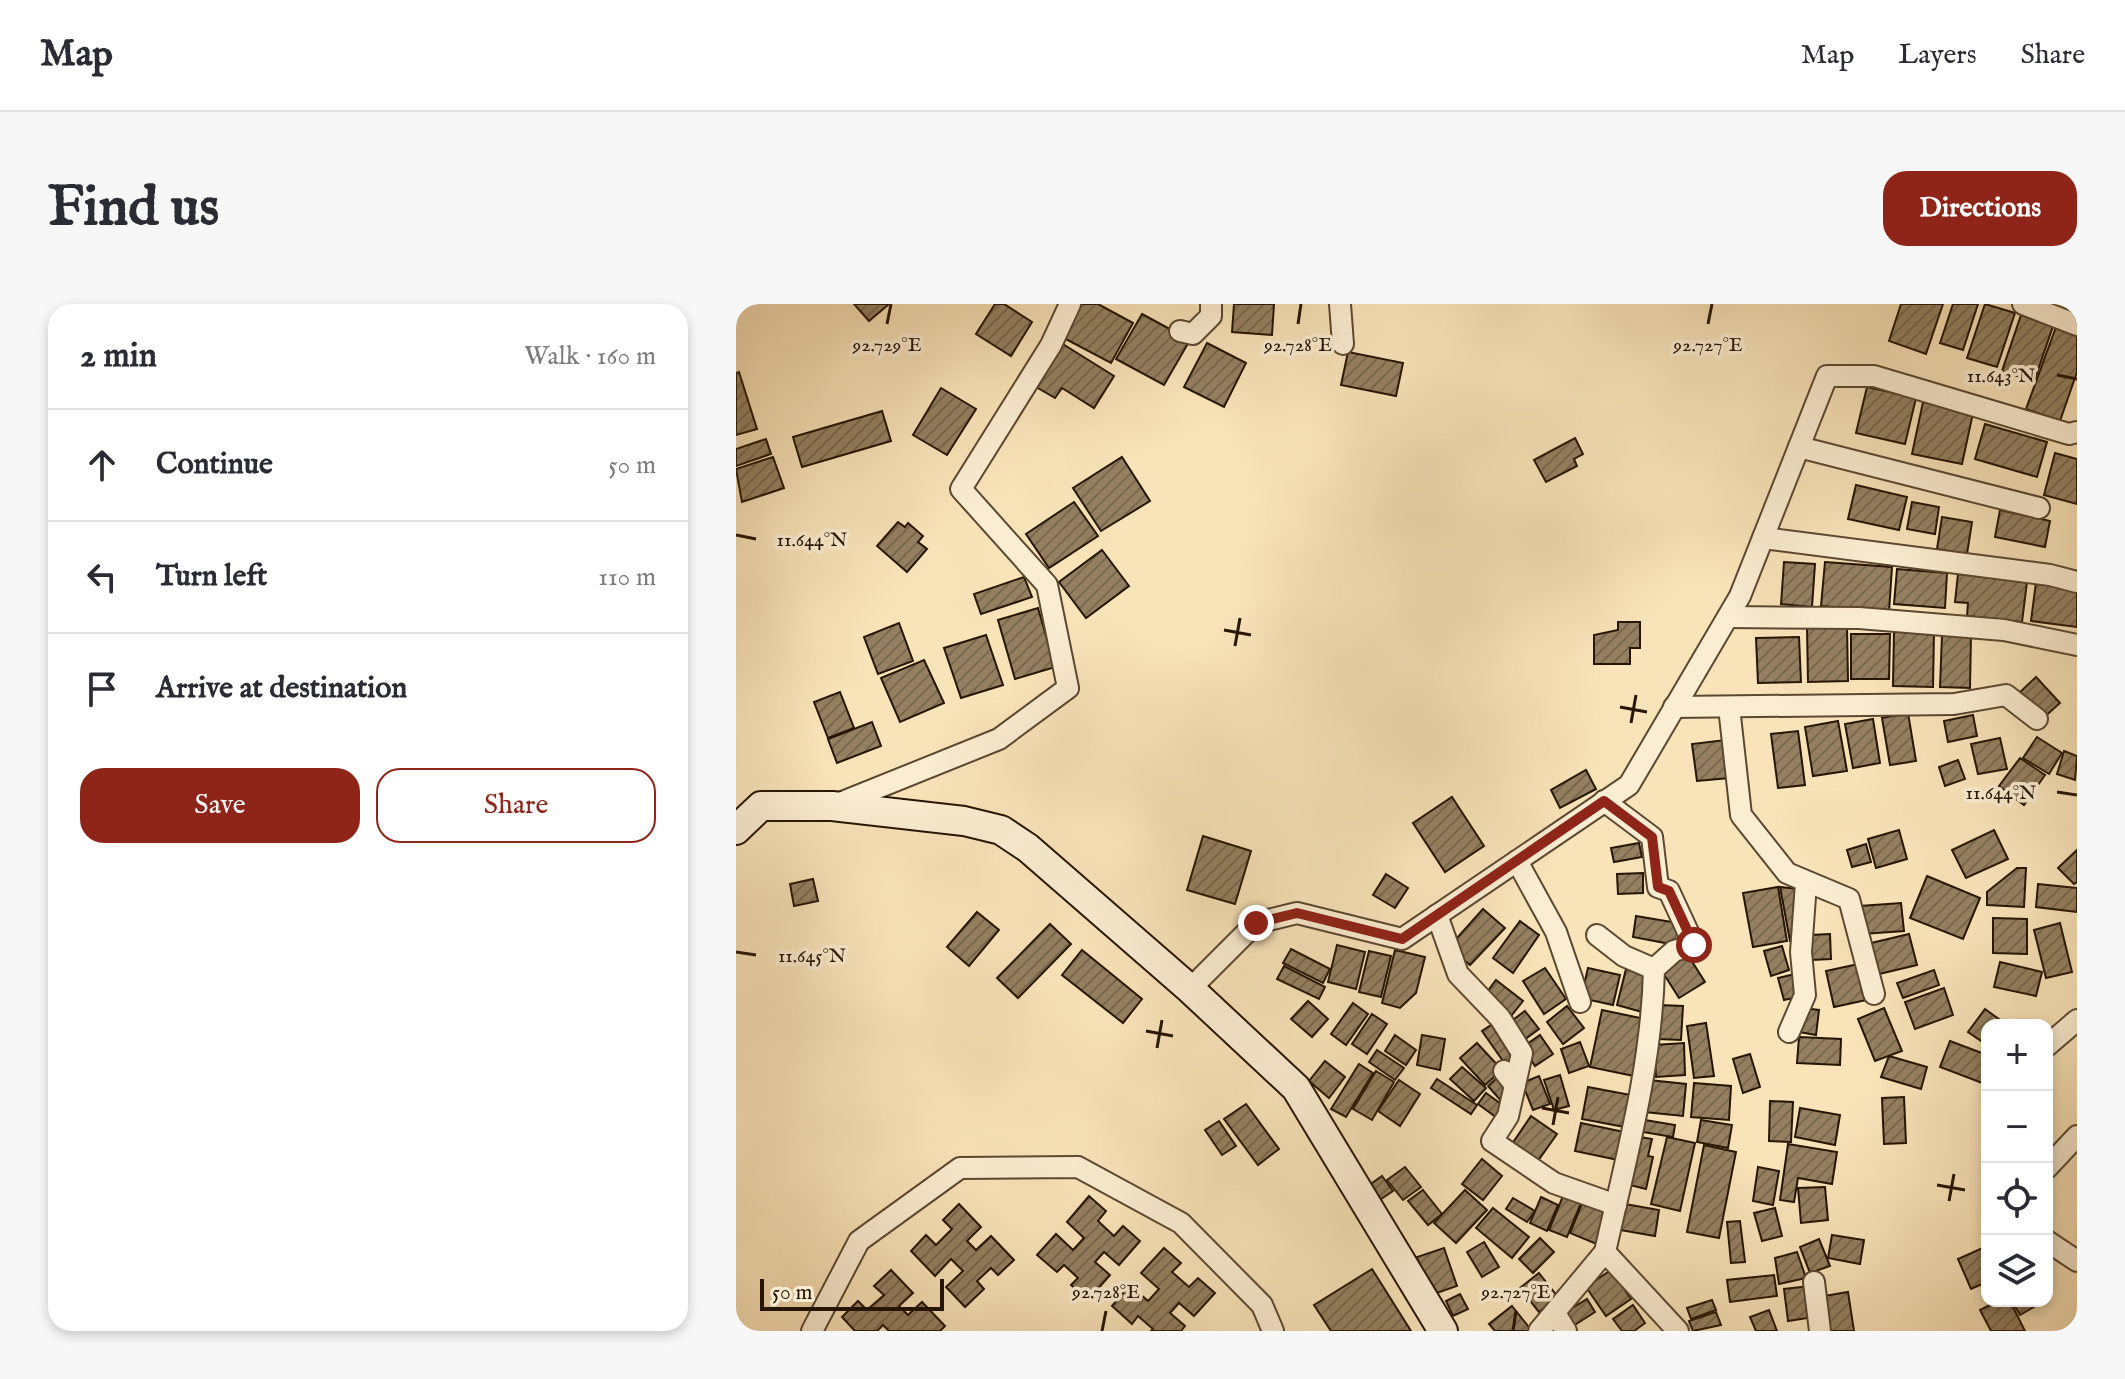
<!DOCTYPE html>
<meta charset="utf-8">
<style>
body{margin:0;font-family:"IM FELL English",serif;background:#f7f7f7;color:#2b2b33}
.controls{position:absolute;right:24px;bottom:24px;display:grid;overflow:hidden;border-radius:16px;box-shadow:0 4px 12px #0003}
.controls button{width:72px;height:72px;display:grid;place-items:center;padding:0;border:0;border-bottom:2px solid #e1e1e2;background:#fff;color:#2b2b33;font:40px sans-serif}
.scale{position:absolute;left:24px;bottom:20px;width:184px;box-sizing:border-box;padding-left:8px;border:4px solid #261502;border-top:0;font-size:22px;line-height:28px;white-space:nowrap;color:#261502;-webkit-text-stroke:6px #fbedd2;paint-order:stroke}
.stop{position:absolute;width:24px;height:24px;margin:-18px;border:6px solid #8f2418;border-radius:50%;background:#fff}
.stop.end{background:#8f2418;border-color:#fff;box-shadow:0 2px 8px #0008}
.list{margin:0;padding:0;list-style:none}
h2{display:flex;justify-content:space-between;align-items:center;height:104px;margin:0;padding:0 32px;font-size:34px}
h2 small{font-size:26px;font-weight:400;color:#7c7c81}
.list li{display:grid;grid-template-columns:52px 1fr auto;gap:24px;align-items:center;box-sizing:border-box;height:112px;padding:0 32px;border-top:2px solid #e1e1e2}
.list b{display:block;font-size:30px;white-space:nowrap}
.list em{font-size:26px;font-style:normal;color:#7c7c81}
.actions{display:flex;gap:16px;padding:24px 32px}
.actions a{flex:1;padding:18px 0;border:2px solid #8f2418;border-radius:24px;text-align:center;font-size:28px;color:#8f2418}
.actions .main{background:#8f2418;color:#fff}
.icon{flex:none;width:44px;height:44px;fill:none;stroke:currentColor;stroke-width:2;stroke-linecap:round;stroke-linejoin:round}
.map{position:relative;flex:none;width:1341px;height:1027px;overflow:hidden;border-radius:24px}
header{display:flex;align-items:center;gap:48px;box-sizing:border-box;height:112px;padding:0 40px;background:#fff;border-bottom:2px solid #e1e1e2}
header strong{font-size:38px}
nav{display:flex;gap:44px;margin-inline-start:auto;font-size:28px}
.intro{display:flex;align-items:center;justify-content:space-between;box-sizing:border-box;height:192px;padding:0 48px}
h1{margin:0;font-size:56px}
.button{padding:20px 36px;border-radius:24px;background:#8f2418;color:#fff;font-size:28px;font-weight:700}
main{display:flex;gap:48px;padding:0 48px}
aside{flex:1;background:#fff;border-radius:24px;box-shadow:0 4px 12px #0003}
.map>svg:first-child{display:block}
.building{fill:url(#building-hatch);stroke:#261502;stroke-width:2}
.lines{fill:none;stroke-linecap:round;stroke-linejoin:round}
.street-casing{stroke:#5b4830;stroke-width:24}
.secondary-casing{stroke:#261502;stroke-width:32}
.street{stroke:#fbedd2;stroke-width:20}
.secondary{stroke:#fbedd2;stroke-width:28}
.route{stroke:#8f2418;stroke-width:10}
.ticks{fill:none;stroke:#261502;stroke-width:3}
.ticks-label{font-size:20px;text-anchor:middle;fill:#261502;stroke:#fbedd2;stroke-width:7;stroke-linejoin:round;paint-order:stroke}
</style>
<header>
<strong>Map</strong>
<nav><a>Map</a><a>Layers</a><a>Share</a></nav>
</header>
<div class="intro"><h1>Find us</h1><a class="button">Directions</a></div>
<main>
<aside>
<h2>2 min<small>Walk · 160 m</small></h2>
<ul class="list">
<li><svg class="icon" aria-label="ahead" viewBox="0 0 24 24"><path d="M12 20V5M6 11l6-6 6 6"/></svg><div><b>Continue</b></div><em>50 m</em></li>
<li><svg class="icon" aria-label="left" viewBox="0 0 24 24"><path d="M17 20v-9H6M10 6l-5 5 5 5"/></svg><div><b>Turn left</b></div><em>110 m</em></li>
<li><svg class="icon" aria-label="arrive" viewBox="0 0 24 24"><path d="M6 21V4h12l-3 4 3 4H6"/></svg><div><b>Arrive at destination</b></div></li>
</ul>
<div class="actions"><a class="main">Save</a><a>Share</a></div>
</aside>
<div class="map">
<svg width="1341" height="1027" viewBox="0 0 1341 1027">
<defs>
<pattern id="building-hatch" width="6" height="6" patternUnits="userSpaceOnUse" patternTransform="scale(2)"><rect width="6" height="6" fill="#948061"/><path d="M-1 1l2-2M0 6l6-6M5 7l2-2" fill="none" stroke="#79684e"/></pattern>
</defs>
<rect width="100%" height="100%" fill="#f9e3b9"/>
<filter id="stains"><feTurbulence type="fractalNoise" baseFrequency=".0025" numOctaves="4"/><feColorMatrix values="0 0 0 0 .2 0 0 0 0 .09 0 0 0 0 .02 0 0 0 .5 -.17"/></filter>
<radialGradient id="worn" r=".72"><stop offset=".6" stop-color="#630" stop-opacity="0"/><stop offset="1" stop-color="#630" stop-opacity=".3"/></radialGradient>
<g class="building">
<polygon points="118,0 153,0 133,17"/>
<polygon points="259,0 268,0 296,18 275,52 240,30"/>
<polygon points="341,0 362,0 397,19 375,59 324,32"/>
<polygon points="498,0 538,0 536,31 496,28"/>
<polygon points="1165,0 1207,0 1190,50 1153,37"/>
<polygon points="1217,0 1242,0 1227,46 1204,39"/>
<polygon points="1249,0 1279,9 1261,63 1231,54"/>
<polygon points="406,10 454,36 428,81 380,55"/>
<polygon points="1285,11 1317,22 1298,78 1266,67"/>
<polygon points="1320,23 1341,31 1341,68 1324,117 1290,105"/>
<polygon points="322,37 378,72 358,104 326,84 319,94 295,80"/>
<polygon points="471,39 510,59 488,103 448,83"/>
<polygon points="612,48 667,59 660,92 605,81"/>
<polygon points="3,68 21,125 0,131 0,69"/>
<polygon points="1131,83 1180,94 1169,140 1120,129"/>
<polygon points="205,84 240,105 211,151 177,131"/>
<polygon points="1187,98 1237,109 1226,160 1176,150"/>
<polygon points="146,107 155,137 66,163 57,133"/>
<polygon points="1249,120 1311,138 1301,173 1239,155"/>
<polygon points="839,134 847,150 838,155 841,162 810,178 798,156"/>
<polygon points="30,135 35,150 0,162 0,145"/>
<polygon points="1319,149 1341,155 1341,200 1308,191"/>
<polygon points="37,153 48,184 6,198 0,165"/>
<polygon points="386,153 414,197 365,227 337,184"/>
<polygon points="1120,181 1171,193 1163,226 1112,215"/>
<polygon points="338,198 362,232 313,264 290,230"/>
<polygon points="1176,198 1203,203 1199,230 1171,225"/>
<polygon points="1264,206 1314,217 1309,243 1259,233"/>
<polygon points="1206,213 1236,218 1231,250 1201,245"/>
<polygon points="162,218 169,223 172,219 187,232 182,238 191,245 171,268 141,242"/>
<polygon points="366,246 393,282 350,314 323,278"/>
<polygon points="1048,258 1079,260 1076,303 1045,300"/>
<polygon points="1089,258 1156,263 1153,308 1085,302"/>
<polygon points="1161,265 1211,269 1209,304 1158,300"/>
<polygon points="1222,270 1291,278 1286,318 1231,312 1232,299 1219,298"/>
<polygon points="288,273 296,293 245,310 238,290"/>
<polygon points="1300,278 1341,284 1341,323 1295,317"/>
<polygon points="302,304 319,363 279,375 262,316"/>
<polygon points="882,318 904,318 904,344 894,344 894,360 858,360 858,331 882,326"/>
<polygon points="163,319 177,357 142,370 128,333"/>
<polygon points="1111,322 1112,377 1072,378 1071,323"/>
<polygon points="1158,327 1198,328 1197,383 1157,382"/>
<polygon points="1115,330 1154,330 1153,375 1115,375"/>
<polygon points="250,331 267,381 225,394 208,344"/>
<polygon points="1206,331 1235,332 1234,384 1204,383"/>
<polygon points="1063,333 1065,378 1022,379 1020,334"/>
<polygon points="188,356 208,399 164,418 145,374"/>
<polygon points="1300,373 1324,399 1306,415 1282,390"/>
<polygon points="104,388 118,424 92,434 78,398"/>
<polygon points="1172,409 1180,457 1154,461 1146,414"/>
<polygon points="1237,411 1241,432 1212,438 1208,417"/>
<polygon points="1137,415 1144,459 1117,464 1109,420"/>
<polygon points="1102,417 1111,467 1077,472 1069,423"/>
<polygon points="136,418 145,442 101,459 92,435"/>
<polygon points="1062,427 1069,481 1042,484 1035,430"/>
<polygon points="1301,433 1326,449 1313,470 1287,454"/>
<polygon points="1264,434 1271,465 1242,470 1235,440"/>
<polygon points="989,436 993,474 961,477 956,440"/>
<polygon points="1328,447 1341,452 1339,476 1321,470"/>
<polygon points="1284,454 1309,471 1288,501 1263,482"/>
<polygon points="1222,456 1229,475 1209,482 1203,463"/>
<polygon points="850,466 860,485 824,504 815,486"/>
<polygon points="716,493 748,542 709,568 677,519"/>
<polygon points="1163,526 1171,555 1140,564 1132,535"/>
<polygon points="1258,526 1272,555 1230,574 1216,546"/>
<polygon points="467,532 515,547 499,600 451,586"/>
<polygon points="903,539 906,553 878,558 875,544"/>
<polygon points="1130,540 1135,558 1116,563 1111,546"/>
<polygon points="1341,546 1341,578 1338,580 1322,564"/>
<polygon points="1281,564 1290,564 1288,603 1251,601 1251,588"/>
<polygon points="907,569 907,589 882,590 881,570"/>
<polygon points="650,570 672,584 659,604 637,591"/>
<polygon points="1191,572 1244,594 1227,635 1174,614"/>
<polygon points="77,575 82,597 58,602 54,580"/>
<polygon points="1302,580 1341,584 1341,608 1300,603"/>
<polygon points="1042,583 1051,637 1017,643 1007,589"/>
<polygon points="1044,583 1063,585 1061,638 1054,637"/>
<polygon points="1165,599 1168,627 1127,630 1124,602"/>
<polygon points="747,605 769,624 734,661 713,643"/>
<polygon points="241,608 263,626 233,662 211,643"/>
<polygon points="900,612 948,620 945,642 897,633"/>
<polygon points="1257,614 1291,615 1291,650 1257,649"/>
<polygon points="784,617 803,631 777,669 757,654"/>
<polygon points="1324,619 1336,668 1310,674 1298,626"/>
<polygon points="314,620 335,640 282,694 261,674"/>
<polygon points="1094,630 1095,655 1075,656 1074,631"/>
<polygon points="1173,630 1181,661 1139,671 1131,640"/>
<polygon points="601,641 629,648 620,685 592,678"/>
<polygon points="1046,642 1053,666 1035,672 1028,647"/>
<polygon points="555,645 594,665 587,679 547,659"/>
<polygon points="346,646 406,695 387,719 326,671"/>
<polygon points="659,646 689,653 680,689 664,704 646,699"/>
<polygon points="633,647 655,652 645,693 623,688"/>
<polygon points="950,648 969,678 943,694 924,664"/>
<polygon points="1264,658 1306,668 1300,692 1258,683"/>
<polygon points="1127,659 1135,695 1098,703 1090,667"/>
<polygon points="548,662 589,683 583,695 541,675"/>
<polygon points="809,664 830,695 808,710 787,677"/>
<polygon points="852,664 884,671 877,701 845,694"/>
<polygon points="890,665 915,672 906,708 881,701"/>
<polygon points="1198,666 1203,681 1167,694 1161,679"/>
<polygon points="1059,670 1065,692 1048,696 1042,674"/>
<polygon points="760,676 787,697 775,712 748,692"/>
<polygon points="1208,684 1217,711 1179,725 1169,698"/>
<polygon points="572,697 592,715 576,733 555,715"/>
<polygon points="617,699 632,710 610,741 595,730"/>
<polygon points="923,701 947,702 945,736 922,735"/>
<polygon points="831,702 848,724 827,740 811,718"/>
<polygon points="1066,704 1083,706 1080,731 1063,728"/>
<polygon points="1148,704 1166,747 1139,757 1122,715"/>
<polygon points="1249,705 1271,721 1251,721 1251,741 1232,728"/>
<polygon points="866,706 909,715 898,772 854,763"/>
<polygon points="789,707 803,725 784,739 770,721"/>
<polygon points="636,710 651,720 631,750 616,740"/>
<polygon points="761,717 784,757 774,767 746,727"/>
<polygon points="970,719 978,772 958,774 951,722"/>
<polygon points="659,731 680,746 670,761 649,747"/>
<polygon points="686,731 709,735 704,766 681,761"/>
<polygon points="804,731 817,750 799,762 787,743"/>
<polygon points="1063,733 1105,735 1104,761 1061,759"/>
<polygon points="1214,737 1251,751 1249,780 1204,763"/>
<polygon points="844,738 853,762 833,769 825,745"/>
<polygon points="741,739 766,766 749,781 724,754"/>
<polygon points="948,739 949,771 920,773 918,741"/>
<polygon points="641,746 668,764 659,776 633,758"/>
<polygon points="1014,750 1024,783 1007,789 997,755"/>
<polygon points="1153,752 1191,763 1185,785 1145,773"/>
<polygon points="589,757 609,773 593,794 573,777"/>
<polygon points="623,760 637,769 610,813 595,805"/>
<polygon points="726,763 750,784 738,797 714,775"/>
<polygon points="640,767 658,778 636,816 617,805"/>
<polygon points="765,770 775,792 767,799 752,782"/>
<polygon points="824,771 833,802 818,806 808,776"/>
<polygon points="803,772 814,800 797,806 786,779"/>
<polygon points="701,775 741,801 735,810 695,784"/>
<polygon points="663,776 684,790 664,822 642,807"/>
<polygon points="913,776 950,780 947,812 909,808"/>
<polygon points="958,779 995,782 993,816 955,813"/>
<polygon points="852,783 900,792 894,824 846,815"/>
<polygon points="750,789 772,805 764,816 742,800"/>
<polygon points="1168,793 1170,839 1148,840 1146,794"/>
<polygon points="1034,797 1057,798 1055,838 1033,837"/>
<polygon points="510,800 543,845 522,861 488,815"/>
<polygon points="1064,804 1104,811 1099,841 1059,833"/>
<polygon points="795,812 821,830 799,861 774,843"/>
<polygon points="903,815 939,821 937,833 901,827"/>
<polygon points="965,816 996,821 992,844 961,838"/>
<polygon points="483,817 500,842 486,851 469,826"/>
<polygon points="845,819 893,829 887,857 839,847"/>
<polygon points="904,833 916,835 912,852 917,853 910,885 890,880"/>
<polygon points="931,833 959,839 944,907 915,900"/>
<polygon points="1052,840 1101,848 1096,880 1062,874 1058,898 1044,896"/>
<polygon points="968,841 1000,848 983,934 951,928"/>
<polygon points="746,855 766,872 747,896 726,880"/>
<polygon points="669,863 685,883 667,896 651,876"/>
<polygon points="1022,863 1043,867 1037,901 1017,897"/>
<polygon points="646,872 657,887 642,897 632,882"/>
<polygon points="1089,883 1092,916 1065,919 1062,884"/>
<polygon points="687,886 706,910 692,921 672,897"/>
<polygon points="729,886 751,906 720,939 698,919"/>
<polygon points="353,892 370,907 362,917 378,932 387,922 404,937 383,961 368,948 359,958 374,971 352,996 335,981 342,974 328,961 321,968 301,951 320,930 337,946 348,934 331,918"/>
<polygon points="827,892 845,899 831,933 813,926"/>
<polygon points="805,893 822,901 811,927 794,919"/>
<polygon points="777,894 799,907 791,918 770,905"/>
<polygon points="847,897 876,909 863,941 834,929"/>
<polygon points="223,900 245,923 231,937 240,946 255,932 278,956 262,971 255,964 241,977 248,985 229,1003 210,983 227,967 215,955 199,972 175,947 190,931 200,941 216,925 207,916"/>
<polygon points="889,900 923,906 919,932 884,926"/>
<polygon points="757,904 793,933 776,954 740,924"/>
<polygon points="1039,904 1046,932 1026,937 1018,909"/>
<polygon points="1004,917 1009,958 995,959 991,918"/>
<polygon points="1096,931 1128,936 1124,960 1092,954"/>
<polygon points="804,934 818,948 797,969 783,955"/>
<polygon points="1083,935 1094,962 1074,969 1064,943"/>
<polygon points="748,938 763,963 746,973 731,948"/>
<polygon points="1251,942 1251,978 1235,985 1222,955"/>
<polygon points="428,944 445,959 436,968 453,983 462,974 479,989 458,1012 443,999 434,1009 449,1022 445,1027 415,1027 417,1025 402,1012 396,1020 376,1002 394,981 412,997 423,985 405,969"/>
<polygon points="708,944 721,982 695,991 681,953"/>
<polygon points="1061,948 1070,974 1043,980 1039,954"/>
<polygon points="636,965 675,1027 595,1027 578,1001"/>
<polygon points="155,966 177,989 163,1002 172,1011 186,998 209,1022 204,1027 153,1027 147,1021 141,1027 119,1027 106,1013 122,997 131,1006 148,991 138,982"/>
<polygon points="875,966 895,995 870,1012 850,983"/>
<polygon points="803,969 822,993 803,1008 784,984"/>
<polygon points="1038,971 1041,992 994,998 991,976"/>
<polygon points="1074,982 1078,1013 1052,1017 1048,985"/>
<polygon points="1112,988 1118,1027 1087,1027 1082,993"/>
<polygon points="724,990 732,1005 717,1012 710,997"/>
<polygon points="851,995 859,1008 834,1024 825,1011"/>
<polygon points="976,996 980,1006 955,1015 951,1004"/>
<polygon points="1262,997 1274,997 1289,1027 1255,1027 1244,1006"/>
<polygon points="1276,997 1308,997 1284,1011"/>
<polygon points="897,1001 909,1019 898,1027 886,1027 877,1015"/>
<polygon points="776,1002 796,1027 759,1027 753,1020"/>
<polygon points="1033,1006 1041,1027 1020,1027 1014,1013"/>
<polygon points="980,1008 985,1021 957,1027 953,1017"/>
</g>
<g class="lines">
<defs>
<g id="street">
<polyline points="604,0 607,40"/>
<polyline points="1287,0 1341,21"/>
<polyline points="444,27 457,30 475,12 475,0"/>
<polyline points="1063,143 1303,204"/>
<polyline points="1027,234 1314,271 1341,278"/>
<polyline points="992,313 1123,314 1268,326 1341,341"/>
<polyline points="938,403 1218,400 1270,391 1301,415"/>
<polyline points="993,403 1005,511 1051,569 1113,595 1138,690"/>
<path d="M868,497L916,533L922,583L933,587L958,641L938,647L918,665C916,761 890,854 869,948"/>
<polyline points="99,501 263,435 332,384 311,281 225,185 315,41 334,0"/>
<polyline points="781,557 820,628 844,698"/>
<polyline points="701,611 722,670 764,714 786,749 779,781"/>
<polyline points="861,631 888,652 918,665"/>
<polyline points="454,685 520,619 561,609 666,635 893,481 1004,292 1091,72 1138,72 1333,130 1341,128"/>
<polyline points="1053,728 1069,691 1065,648 1070,579"/>
<polyline points="1311,742 1341,716"/>
<polyline points="768,767 779,781 772,812 756,837 818,879 880,901"/>
<polyline points="1311,864 1341,832"/>
<polyline points="1311,937 1341,957"/>
<polyline points="1078,978 1084,1027"/>
<polyline points="819,1009 830,1027"/>
<polyline points="76,1027 123,937 224,864 342,863 445,919 526,1001 537,1027"/>
<polyline points="803,1027 869,948 942,1027"/>
</g>
<polyline id="secondary" points="0,526 25,502 96,502 228,517 265,526 292,544 454,685 560,784 707,1027"/>
</defs>
<use href="#street" class="street-casing"/>
<use href="#secondary" class="secondary-casing"/>
<use href="#street" class="street"/>
<use href="#secondary" class="secondary"/>
</g>
<g class="lines">
<polyline class="route" points="520,619 561,609 666,635 868,497 916,533 922,583 933,587 958,641"/>
</g>
<path class="ticks" d="M151,20L155,0M562,20L565,0M972,20L976,0M1321,71L1341,75M0,231L20,235M488,326L515,331M499,342L504,314M884,403L911,408M895,419L900,391M1321,488L1341,491M0,648L20,651M410,727L437,732M421,744L426,716M806,804L833,809M817,821L822,793M1201,881L1229,886M1213,897L1218,870M366,1027L370,1007M777,1027L780,1007"/>
<g class="ticks-label">
<text x="562" y="47">92.728°E</text>
<text x="972" y="47">92.727°E</text>
<text x="151" y="47">92.729°E</text>
<text x="1265" y="78">11.643°N</text>
<text x="76" y="242">11.644°N</text>
<text x="1265" y="495">11.644°N</text>
<text x="76" y="658">11.645°N</text>
<text x="370" y="994">92.728°E</text>
<text x="780" y="994">92.727°E</text>
</g>
<rect width="100%" height="100%" filter="url(#stains)"/>
<rect width="100%" height="100%" fill="url(#worn)"/>
</svg>
<div class="controls">
<button>+</button>
<button>−</button>
<button><svg class="icon" aria-label="locate" viewBox="0 0 24 24"><circle cx="12" cy="12" r="6"/><path d="M12 2v4M12 18v4M2 12h4M18 12h4"/></svg></button>
<button><svg class="icon" aria-label="layers" viewBox="0 0 24 24"><path d="M12 4l9 5-9 5-9-5zM3 14l9 5 9-5"/></svg></button>
</div>
<div class="scale">50 m</div>
<div class="stop" style="left:958px;top:641px"></div>
<div class="stop end" style="left:520px;top:619px"></div>
</div>
</main>
